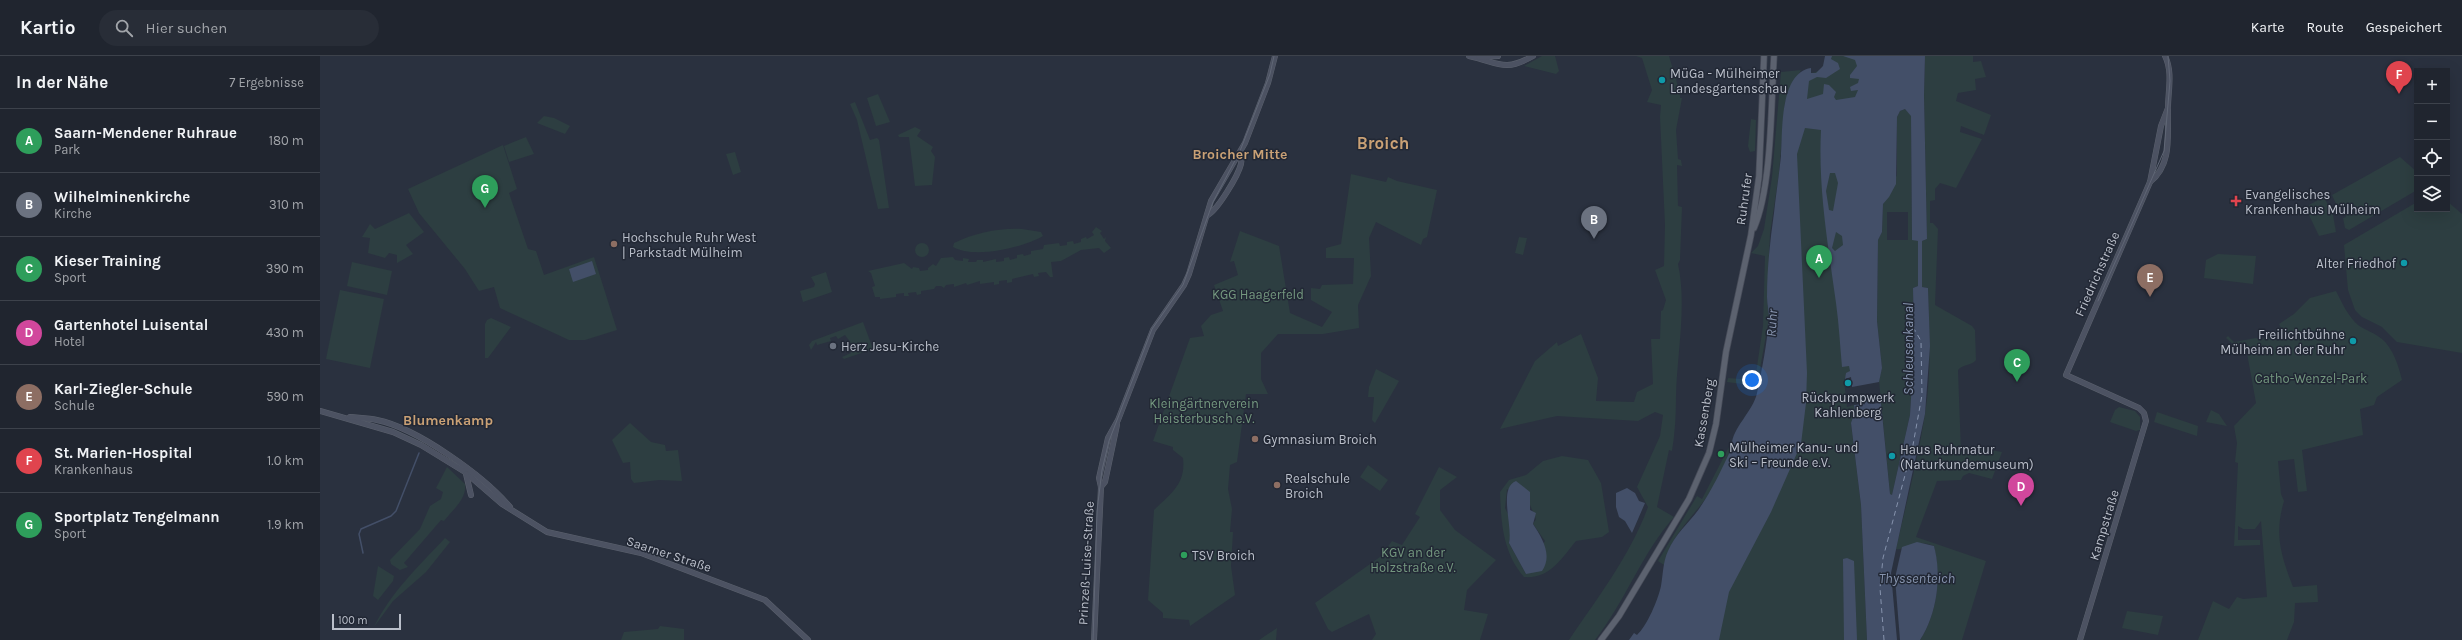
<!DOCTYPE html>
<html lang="de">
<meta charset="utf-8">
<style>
body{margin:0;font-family:Karla,sans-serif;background:#282d37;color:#f1f3f6}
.controls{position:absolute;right:12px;top:12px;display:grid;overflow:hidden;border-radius:0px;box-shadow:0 4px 16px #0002}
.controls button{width:36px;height:36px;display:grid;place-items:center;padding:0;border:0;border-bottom:1px solid #3d424b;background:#20252f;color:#f1f3f6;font:20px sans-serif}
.scale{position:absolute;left:12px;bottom:10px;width:69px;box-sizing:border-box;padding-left:4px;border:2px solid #babfca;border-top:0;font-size:11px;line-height:14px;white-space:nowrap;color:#babfca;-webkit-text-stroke:3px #222835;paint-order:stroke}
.you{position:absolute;left:1432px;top:324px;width:14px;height:14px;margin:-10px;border:3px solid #fff;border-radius:50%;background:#1a73e8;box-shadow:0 0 0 6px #1a73e833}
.badge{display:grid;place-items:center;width:26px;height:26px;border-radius:50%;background:#9cb4ec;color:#fff;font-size:13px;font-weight:700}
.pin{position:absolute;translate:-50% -33px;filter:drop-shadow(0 1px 2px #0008)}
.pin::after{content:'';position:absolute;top:21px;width:14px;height:12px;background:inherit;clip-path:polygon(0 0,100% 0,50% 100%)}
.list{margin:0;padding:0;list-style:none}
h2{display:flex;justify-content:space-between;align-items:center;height:52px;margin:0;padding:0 16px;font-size:17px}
h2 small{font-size:13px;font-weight:400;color:#a2a5aa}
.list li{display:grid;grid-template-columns:26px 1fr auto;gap:12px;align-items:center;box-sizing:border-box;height:64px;padding:0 16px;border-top:1px solid #3d424b}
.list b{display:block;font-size:15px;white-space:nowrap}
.list p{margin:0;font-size:13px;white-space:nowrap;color:#a2a5aa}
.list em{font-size:13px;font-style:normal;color:#a2a5aa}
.icon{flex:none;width:22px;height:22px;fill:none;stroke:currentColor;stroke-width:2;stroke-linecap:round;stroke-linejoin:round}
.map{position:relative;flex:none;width:2142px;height:584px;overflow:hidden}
header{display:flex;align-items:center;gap:24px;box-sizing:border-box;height:56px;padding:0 20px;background:#20252f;border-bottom:1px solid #3d424b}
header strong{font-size:19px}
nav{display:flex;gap:22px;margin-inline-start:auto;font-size:14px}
.search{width:280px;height:36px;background:#282d37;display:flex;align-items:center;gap:10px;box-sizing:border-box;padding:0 14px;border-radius:22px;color:#a2a5aa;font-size:15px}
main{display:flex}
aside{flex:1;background:#20252f}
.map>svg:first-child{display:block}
.green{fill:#2d3e41;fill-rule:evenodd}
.water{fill:#434f68;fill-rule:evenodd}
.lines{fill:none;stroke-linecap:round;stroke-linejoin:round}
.stream{stroke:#434f68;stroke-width:1.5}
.canal{stroke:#434f68;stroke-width:5}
.ferry{stroke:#8693ad;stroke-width:1;stroke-dasharray:5 4;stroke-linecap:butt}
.secondary-casing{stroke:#5b616d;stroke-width:6}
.primary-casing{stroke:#474c59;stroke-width:7}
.secondary{stroke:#4c5262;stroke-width:5}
.primary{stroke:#5c626f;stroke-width:5.5}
.tram{stroke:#606776;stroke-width:1}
.culture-dot{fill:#0f9aa8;stroke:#222835;stroke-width:1.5}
.health-dot{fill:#e0444e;stroke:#222835;stroke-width:1.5}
.education-dot{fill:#8d6e63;stroke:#222835;stroke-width:1.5}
.worship-dot{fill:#6b7280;stroke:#222835;stroke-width:1.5}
.leisure-dot{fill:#2e9e5b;stroke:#222835;stroke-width:1.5}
.labels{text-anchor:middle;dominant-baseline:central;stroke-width:3;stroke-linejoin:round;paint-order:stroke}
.poi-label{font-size:13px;fill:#babfca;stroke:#222835;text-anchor:start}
.street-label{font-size:13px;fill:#babfca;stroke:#222835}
.park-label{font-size:13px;fill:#74987f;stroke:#222835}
.neighbourhood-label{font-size:14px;font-weight:bold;fill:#caa175;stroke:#222835}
.water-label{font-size:14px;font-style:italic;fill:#8693ad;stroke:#222835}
.district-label{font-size:17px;font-weight:bold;fill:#caa175;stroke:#222835}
</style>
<header>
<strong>Kartio</strong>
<div class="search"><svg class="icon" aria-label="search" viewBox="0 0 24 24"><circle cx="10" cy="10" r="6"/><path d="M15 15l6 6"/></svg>Hier suchen</div>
<nav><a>Karte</a><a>Route</a><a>Gespeichert</a></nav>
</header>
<main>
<aside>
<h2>In der Nähe<small>7 Ergebnisse</small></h2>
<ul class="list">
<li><span class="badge" style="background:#2e9e5b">A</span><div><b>Saarn-Mendener Ruhraue</b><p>Park</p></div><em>180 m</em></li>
<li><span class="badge" style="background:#6b7280">B</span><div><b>Wilhelminenkirche</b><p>Kirche</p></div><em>310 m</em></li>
<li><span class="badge" style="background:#2e9e5b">C</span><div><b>Kieser Training</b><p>Sport</p></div><em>390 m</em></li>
<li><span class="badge" style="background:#d1479c">D</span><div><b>Gartenhotel Luisental</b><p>Hotel</p></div><em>430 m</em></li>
<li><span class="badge" style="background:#8d6e63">E</span><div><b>Karl-Ziegler-Schule</b><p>Schule</p></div><em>590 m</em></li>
<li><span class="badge" style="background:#e0444e">F</span><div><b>St. Marien-Hospital</b><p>Krankenhaus</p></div><em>1.0 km</em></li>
<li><span class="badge" style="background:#2e9e5b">G</span><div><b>Sportplatz Tengelmann</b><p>Sport</p></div><em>1.9 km</em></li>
</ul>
</aside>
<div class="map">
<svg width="2142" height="584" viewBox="0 0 2142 584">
<rect width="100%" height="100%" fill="#2a313f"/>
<g class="green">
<polygon points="1222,0 1235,0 1239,15 1236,18 1204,10"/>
<path d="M1316,0H1349L1360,37V42H1362L1356,74L1358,103L1361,104L1362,110L1357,109L1358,150L1362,151L1360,204L1358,208C1367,249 1357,298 1356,340C1356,359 1355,377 1352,395L1349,394L1337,451L1354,461C1322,497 1305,546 1275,584H1249C1278,541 1310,500 1328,451L1317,431L1340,380L1343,359L1335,356L1318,365L1237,360L1180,373L1215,305L1237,286L1238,290L1261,278L1278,322L1276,345L1314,346L1317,336L1333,328L1331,283H1340L1341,255L1343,254L1346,244L1335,214L1344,210L1345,169L1340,61L1341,49L1327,46L1332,34L1322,2Z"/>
<path d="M1505,0H1544L1530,315L1524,324L1527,351L1534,349L1535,355L1531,368L1541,449L1547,584H1363L1446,395L1467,94L1491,17C1501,16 1505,10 1505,0Z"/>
<path d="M1605,0H1653V6L1661,5L1666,21L1655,23L1656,34L1638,37L1636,45L1671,59L1664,79L1641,70L1640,76L1662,83L1636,132L1620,127L1615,133V144L1610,145V167H1613L1618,173L1615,249L1652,270L1655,274L1656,304C1651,310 1643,308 1638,314L1641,396L1646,394L1660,395V392L1682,396L1672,423L1649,417L1643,420L1641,424L1617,425L1596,481L1666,505L1642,584H1600C1618,557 1621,520 1614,490C1593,482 1587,495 1576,493C1586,448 1598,404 1605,358C1612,315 1609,274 1608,232L1602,231V185L1607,183L1604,39Z"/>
<polygon points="1481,14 1465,46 1459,117 1450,178 1447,242 1449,262 1437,330 1407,326 1408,322 1435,324 1443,270 1445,200 1431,197 1438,190 1444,173 1452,121 1461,16"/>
<polygon points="558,38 570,66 556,70 547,42"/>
<polygon points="535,46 550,84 557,82 559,84 569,152 558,153 537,64 530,48"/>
<path d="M1585,53L1591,59L1592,183L1598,185V230L1593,232L1594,283L1592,281L1590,284L1594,291L1590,359L1572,439L1570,438L1559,325L1562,312L1557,265L1558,184L1562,176L1563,148L1577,119V61L1580,55ZM1567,156H1588V184H1567Z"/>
<polygon points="224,60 234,62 250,70 245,78 217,67"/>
<polygon points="1431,63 1436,64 1435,95 1430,96 1428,90"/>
<polygon points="595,71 601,74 597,80 613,91 611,95 615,101 612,129 595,130 589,81 579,81 578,79"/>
<polygon points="206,81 214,98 189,106 184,90"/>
<polygon points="183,89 197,133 189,137 208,193 216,195 224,219 274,201 297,274 265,284 249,284 180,252 174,231 159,235 145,213 99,157 88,133"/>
<polygon points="415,96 421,116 413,119 406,98"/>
<polygon points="2080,101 2097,116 2097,134 2029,174 2025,172 2023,162 2026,161 2021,148 2017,150 2012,139"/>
<path d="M1031,118L1066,126L1068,121L1077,125L1117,134L1107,181L1103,183L1101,189L1056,166L1049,182L1051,220L1038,249L1039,272L1003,278H958L941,297V323L948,338H926L917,406L910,409L908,433L912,453L910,476H913L911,510L915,539L870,570L869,564L843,562V557L828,544L834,454C851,437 866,428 863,402L853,394V391L833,385L870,282L884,280L881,270L891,259L903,255L894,229L918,219L914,205L910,206L920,175L959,190L970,257L1002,271L1012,256L991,244V232L1000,233L1002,229L1033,228L1034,202H1006V192L1021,188Z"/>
<polygon points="2004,141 2013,159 2016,176 1999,180 1988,157 1989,149"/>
<polygon points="2127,145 2142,158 2142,297 2077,286 2062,271 2042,261 2035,254 2028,234 2024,189 2097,146 2097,153 2127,153"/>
<polygon points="89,157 104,176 86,189 93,198 77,207 77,199 69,197 65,202 48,197 50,182 42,181 50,168 55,173"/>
<polygon points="776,171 782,175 780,177 784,183 786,181 785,185 791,192 784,197 779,192 761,194 741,205 731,206 733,221 730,221 726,216 718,217 719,220 714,221 713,218 692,223 692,226 687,227 687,224 679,225 679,228 674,229 674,226 660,228 660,225 647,229 646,227 634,231 634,228 626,229 624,232 621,230 616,230 614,233 601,235 601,238 597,239 596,236 588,237 589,240 584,240 584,237 576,238 576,241 560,243 560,241 555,241 552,231 555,230 551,217 548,215 584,207 592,213 593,211 599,212 600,215 608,214 608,212 613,208 616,210 621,202 633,201 635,204 643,205 643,202 649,203 648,206 656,206 657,204 663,204 663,206 676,203 676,206 684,205 684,202 689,201 690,204 697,202 697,199 703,198 704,200 711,198 711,195 723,193 724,189 739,187 740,190 747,189 747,186 753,185 754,188 761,186 761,183 766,181 767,183 774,179 772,176"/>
<path d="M702,173L721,176L723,180C702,192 654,203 633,191L634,187C655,177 678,172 702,173Z"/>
<polygon points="1199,181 1207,182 1203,199 1195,197"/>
<circle cx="602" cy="194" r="7"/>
<polygon points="1898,198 1936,200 1933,228 1884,222 1886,204"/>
<polygon points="32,206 72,215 67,239 27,230"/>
<polygon points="506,216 512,236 483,246 480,235 494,231 495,228 491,221"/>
<polygon points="20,234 64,243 50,312 6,303"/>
<path d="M2016,235C2022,247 2028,260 2038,269C2045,274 2055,277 2062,283C2073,292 2079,311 2082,324L2057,341L2054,349L2040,353L2043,379L1982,394L1987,435L1978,436L1974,403L1958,405L1961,438L1964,445C1954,479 1961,499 1973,531L1997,529L1998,546L1975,547L1974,566L1967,584H1878L1893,545L1909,553L1917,541L1923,543L1947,541L1941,465L1935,473H1923L1918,470V484H1940V489L1914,490L1918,407L1915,406L1917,387L1914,370L1936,347L1925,286L1915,290L1906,282L1908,280L1914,286L1936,282L1941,284L1961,272L1959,268L1974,258L1990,242Z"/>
<polygon points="171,262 191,271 168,302 165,302 165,268 167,264"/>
<polygon points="543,266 553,293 524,303 522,301 531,297 529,290 531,287 525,279 518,283 516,280 510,282 511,285 497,289 496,286 491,294 489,289 492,285"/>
<polygon points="1056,313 1079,325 1055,367 1052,364 1054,341 1048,341 1049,331"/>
<polygon points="1799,351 1815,355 1820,361 1820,374 1816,375 1790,366 1795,354"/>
<polygon points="1891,354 1899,358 1907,370 1886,366"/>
<polygon points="1837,356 1878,370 1877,380 1834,366"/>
<polygon points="310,367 331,386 345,389 346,395 358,394 362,425 339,424 314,427 311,423 310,406 303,407 292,384"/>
<path d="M1411,387L1412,391C1406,405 1400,421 1392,434C1375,459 1351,478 1344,509L1338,505L1377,440L1382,443Z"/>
<path d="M1242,400L1268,404L1281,427L1289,476L1282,481L1256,485C1241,503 1230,523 1204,521C1183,497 1181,467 1180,436L1189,424L1206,419L1223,405ZM1187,433L1210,449L1216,463L1213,468L1225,485L1206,518L1189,487L1191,477L1189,460L1185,452Z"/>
<polygon points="1048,409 1068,424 1060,435 1040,421"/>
<path d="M127,411L145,428C147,443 133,453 124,465L121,464L84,507L88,511L80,514L71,508L70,504L100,473L110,450L121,443L123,436L116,432Z"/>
<polygon points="1119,411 1137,421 1120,434 1120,454 1135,474 1176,504 1147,534 1144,554 1168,558 1160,584 1052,584 1056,578 1049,558 1012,576 1008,573 995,547 1060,501 1072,485 1082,489 1100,461 1095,458"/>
<path d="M125,482L130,486L106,516L73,545L54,571C71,536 99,510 125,482Z"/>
<polygon points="58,510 74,520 73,525 58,544 53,540"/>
<polygon points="1807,555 1843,560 1838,579 1802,572"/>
<polygon points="340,570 364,573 364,584 301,584 304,576 338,573"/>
<polygon points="957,572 956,584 939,584"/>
</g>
<g class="water">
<path d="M1505,0H1512L1511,3L1518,7L1520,13L1506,22L1497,21L1489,25L1487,43L1503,38L1504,28L1509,29L1516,36L1514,41L1516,44L1535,41L1538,34L1531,35L1530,31L1538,27L1539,23L1530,22V19L1537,10L1535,4L1523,0H1605L1604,39L1607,183L1602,185V231L1608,232L1610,290L1605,358L1571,517L1577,584H1547L1541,449L1531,367L1535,355L1534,349L1561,347L1570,438L1572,439L1590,359L1594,291L1589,283L1592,281L1594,283L1593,232L1598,230V185L1592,184L1591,60L1585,53L1580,55L1577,61L1576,128L1569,141L1563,148L1562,176L1558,184L1557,265L1562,312L1559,326L1532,331L1531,321L1525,323L1526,317L1530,315L1529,310L1522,311C1520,290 1519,268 1516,247C1508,189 1498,132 1501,74L1485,72L1477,98L1487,317L1486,347L1481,388L1451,456L1409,536L1399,584H1309L1314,577L1317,579C1327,570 1338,544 1341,530C1343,519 1343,505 1348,495C1355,478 1368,468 1379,453C1392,434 1402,413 1412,391C1410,374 1433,356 1437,337C1442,314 1447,287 1449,263C1449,256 1447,248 1447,241C1447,213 1450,185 1454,157C1456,138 1459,119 1461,100C1463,76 1459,17 1491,12V17H1496L1503,10ZM1510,117H1515L1518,127L1513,155L1509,154L1506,135ZM1516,176L1522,180L1523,189L1515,195L1512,192Z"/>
<polygon points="272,205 276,218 253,226 249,213"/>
<path d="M1196,425L1210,436V454L1216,457L1213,468C1222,482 1233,499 1222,515L1206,518L1189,487C1193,470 1178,432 1196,425Z"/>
<polygon points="1307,432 1315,437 1319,445 1325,447 1312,477 1305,465 1299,461 1296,451 1296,437"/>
<path d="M1597,486L1614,490C1622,520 1617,558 1600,584H1580L1575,522L1582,491Z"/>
<polygon points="1527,502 1534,505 1537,584 1524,584 1523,503"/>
</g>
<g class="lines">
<polyline class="stream" points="43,497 39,478 41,473 71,460 76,455 99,397"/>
<polyline class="canal" points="1547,344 1548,353"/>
<polyline class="ferry" points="1564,584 1560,532 1563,502 1593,389 1602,339 1601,285 1593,271"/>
<defs>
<g id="secondary">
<path d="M1149,0C1178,6 1183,17 1213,0"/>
<polyline points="1159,1 1178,0"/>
<path d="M1830,126C1853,108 1847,78 1848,52C1848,35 1853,16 1845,0"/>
<path d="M888,159C898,153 918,120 921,108C922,104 921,100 921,96"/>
<polyline points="0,355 73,376 101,389 145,416 182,448 227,476 321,497 445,544 488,584"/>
<path d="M30,361C39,362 48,362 57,364C97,372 164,420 190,451"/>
<polyline points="146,418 151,439"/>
<polyline points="781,431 785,426 797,369"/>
<polyline points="774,584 781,431 779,422 788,382 798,364 833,274 864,229 869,218 891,145 925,87 948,27 955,0"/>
<polyline points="1760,584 1826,365 1824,357 1819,352 1746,319 1830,126 1841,70 1848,52"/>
</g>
<g id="primary">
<path d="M1434,172C1452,130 1451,48 1454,0"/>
<polyline points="1281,584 1299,560 1369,443 1389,397 1396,368 1406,296 1431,179 1439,120 1444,0"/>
</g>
</defs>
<use href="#secondary" class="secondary-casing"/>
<use href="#primary" class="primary-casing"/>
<use href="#secondary" class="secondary"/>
<use href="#primary" class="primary"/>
<g class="tram">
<polyline points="1778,245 1844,95 1850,25 1848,0"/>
<polyline points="773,584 777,455 782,414 789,385 832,273 863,229 893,146 920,95 950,18 954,0"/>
</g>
</g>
<g class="culture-dot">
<circle cx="1342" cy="24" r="4"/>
<circle cx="2084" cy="207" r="4"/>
<circle cx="2033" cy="285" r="4"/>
<circle cx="1528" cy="327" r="4"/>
<circle cx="1572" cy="400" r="4"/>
</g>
<path class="health-dot" d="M1914 139h4v4h4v4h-4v4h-4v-4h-4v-4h4z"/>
<g class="education-dot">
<circle cx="294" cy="188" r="4"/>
<circle cx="935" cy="383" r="4"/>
<circle cx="957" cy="429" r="4"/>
</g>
<circle class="worship-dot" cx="513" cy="290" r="4"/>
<g class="leisure-dot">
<circle cx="1401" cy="398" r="4"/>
<circle cx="864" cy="499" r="4"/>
</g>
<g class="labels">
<g class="poi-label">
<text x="1350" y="17">MüGa - Mülheimer<tspan x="1350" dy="15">Landesgartenschau</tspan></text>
<text x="1925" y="138">Evangelisches<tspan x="1925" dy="15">Krankenhaus Mülheim</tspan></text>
<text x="302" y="181">Hochschule Ruhr West<tspan x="302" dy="15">| Parkstadt Mülheim</tspan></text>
<text x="2076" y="207" text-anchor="end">Alter Friedhof</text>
<text x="2025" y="278" text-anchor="end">Freilichtbühne<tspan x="2025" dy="15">Mülheim an der Ruhr</tspan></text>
<text x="521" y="290">Herz Jesu-Kirche</text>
<text x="1528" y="341" text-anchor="middle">Rückpumpwerk<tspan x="1528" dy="15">Kahlenberg</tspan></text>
<text x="943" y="383">Gymnasium Broich</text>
<text x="1409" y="391">Mülheimer Kanu- und<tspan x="1409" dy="15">Ski – Freunde e.V.</tspan></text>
<text x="1580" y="393">Haus Ruhrnatur<tspan x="1580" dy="15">(Naturkundemuseum)</tspan></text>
<text x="965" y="422">Realschule<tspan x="965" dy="15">Broich</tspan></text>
<text x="872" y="499">TSV Broich</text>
</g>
<g class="street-label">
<text transform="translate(1424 143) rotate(-82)">Ruhrufer</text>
<text transform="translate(1777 218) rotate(-66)">Friedrichstraße</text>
<text transform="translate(1384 357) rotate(-80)">Kassenberg</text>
<text transform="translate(1784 469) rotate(-73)">Kampstraße</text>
<text transform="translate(349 498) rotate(18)">Saarner Straße</text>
<text transform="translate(766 507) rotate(-87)">Prinzeß-Luise-Straße</text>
</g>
<g class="park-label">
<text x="938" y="238">KGG Haagerfeld</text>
<text x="1991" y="322">Catho-Wenzel-Park</text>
<text x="884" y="347">Kleingärtnerverein<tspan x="884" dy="15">Heisterbusch e.V.</tspan></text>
<text x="1093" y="496">KGV an der<tspan x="1093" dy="15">Holzstraße e.V.</tspan></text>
</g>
<g class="neighbourhood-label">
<text x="920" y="98">Broicher Mitte</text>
<text x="128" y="364">Blumenkamp</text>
</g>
<g class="water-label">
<text transform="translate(1452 267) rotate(-86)">Ruhr</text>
<text transform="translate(1588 293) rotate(-90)">Schleusenkanal</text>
<text x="1597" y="522">Thyssenteich</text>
</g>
<g class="district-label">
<text x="1063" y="87">Broich</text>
</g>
</g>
</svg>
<div class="controls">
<button>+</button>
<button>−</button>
<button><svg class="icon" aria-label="locate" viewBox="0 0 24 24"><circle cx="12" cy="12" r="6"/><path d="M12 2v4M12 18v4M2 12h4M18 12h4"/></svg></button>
<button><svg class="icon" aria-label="layers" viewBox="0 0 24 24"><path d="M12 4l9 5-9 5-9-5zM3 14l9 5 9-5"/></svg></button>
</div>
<div class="scale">100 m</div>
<div class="you"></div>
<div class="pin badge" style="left:1499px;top:222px;background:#2e9e5b">A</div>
<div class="pin badge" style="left:1274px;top:183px;background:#6b7280">B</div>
<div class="pin badge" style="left:1697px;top:326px;background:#2e9e5b">C</div>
<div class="pin badge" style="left:1701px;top:450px;background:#d1479c">D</div>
<div class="pin badge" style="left:1830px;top:241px;background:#8d6e63">E</div>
<div class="pin badge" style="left:2079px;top:38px;background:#e0444e">F</div>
<div class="pin badge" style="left:165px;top:152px;background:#2e9e5b">G</div>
</div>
</main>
